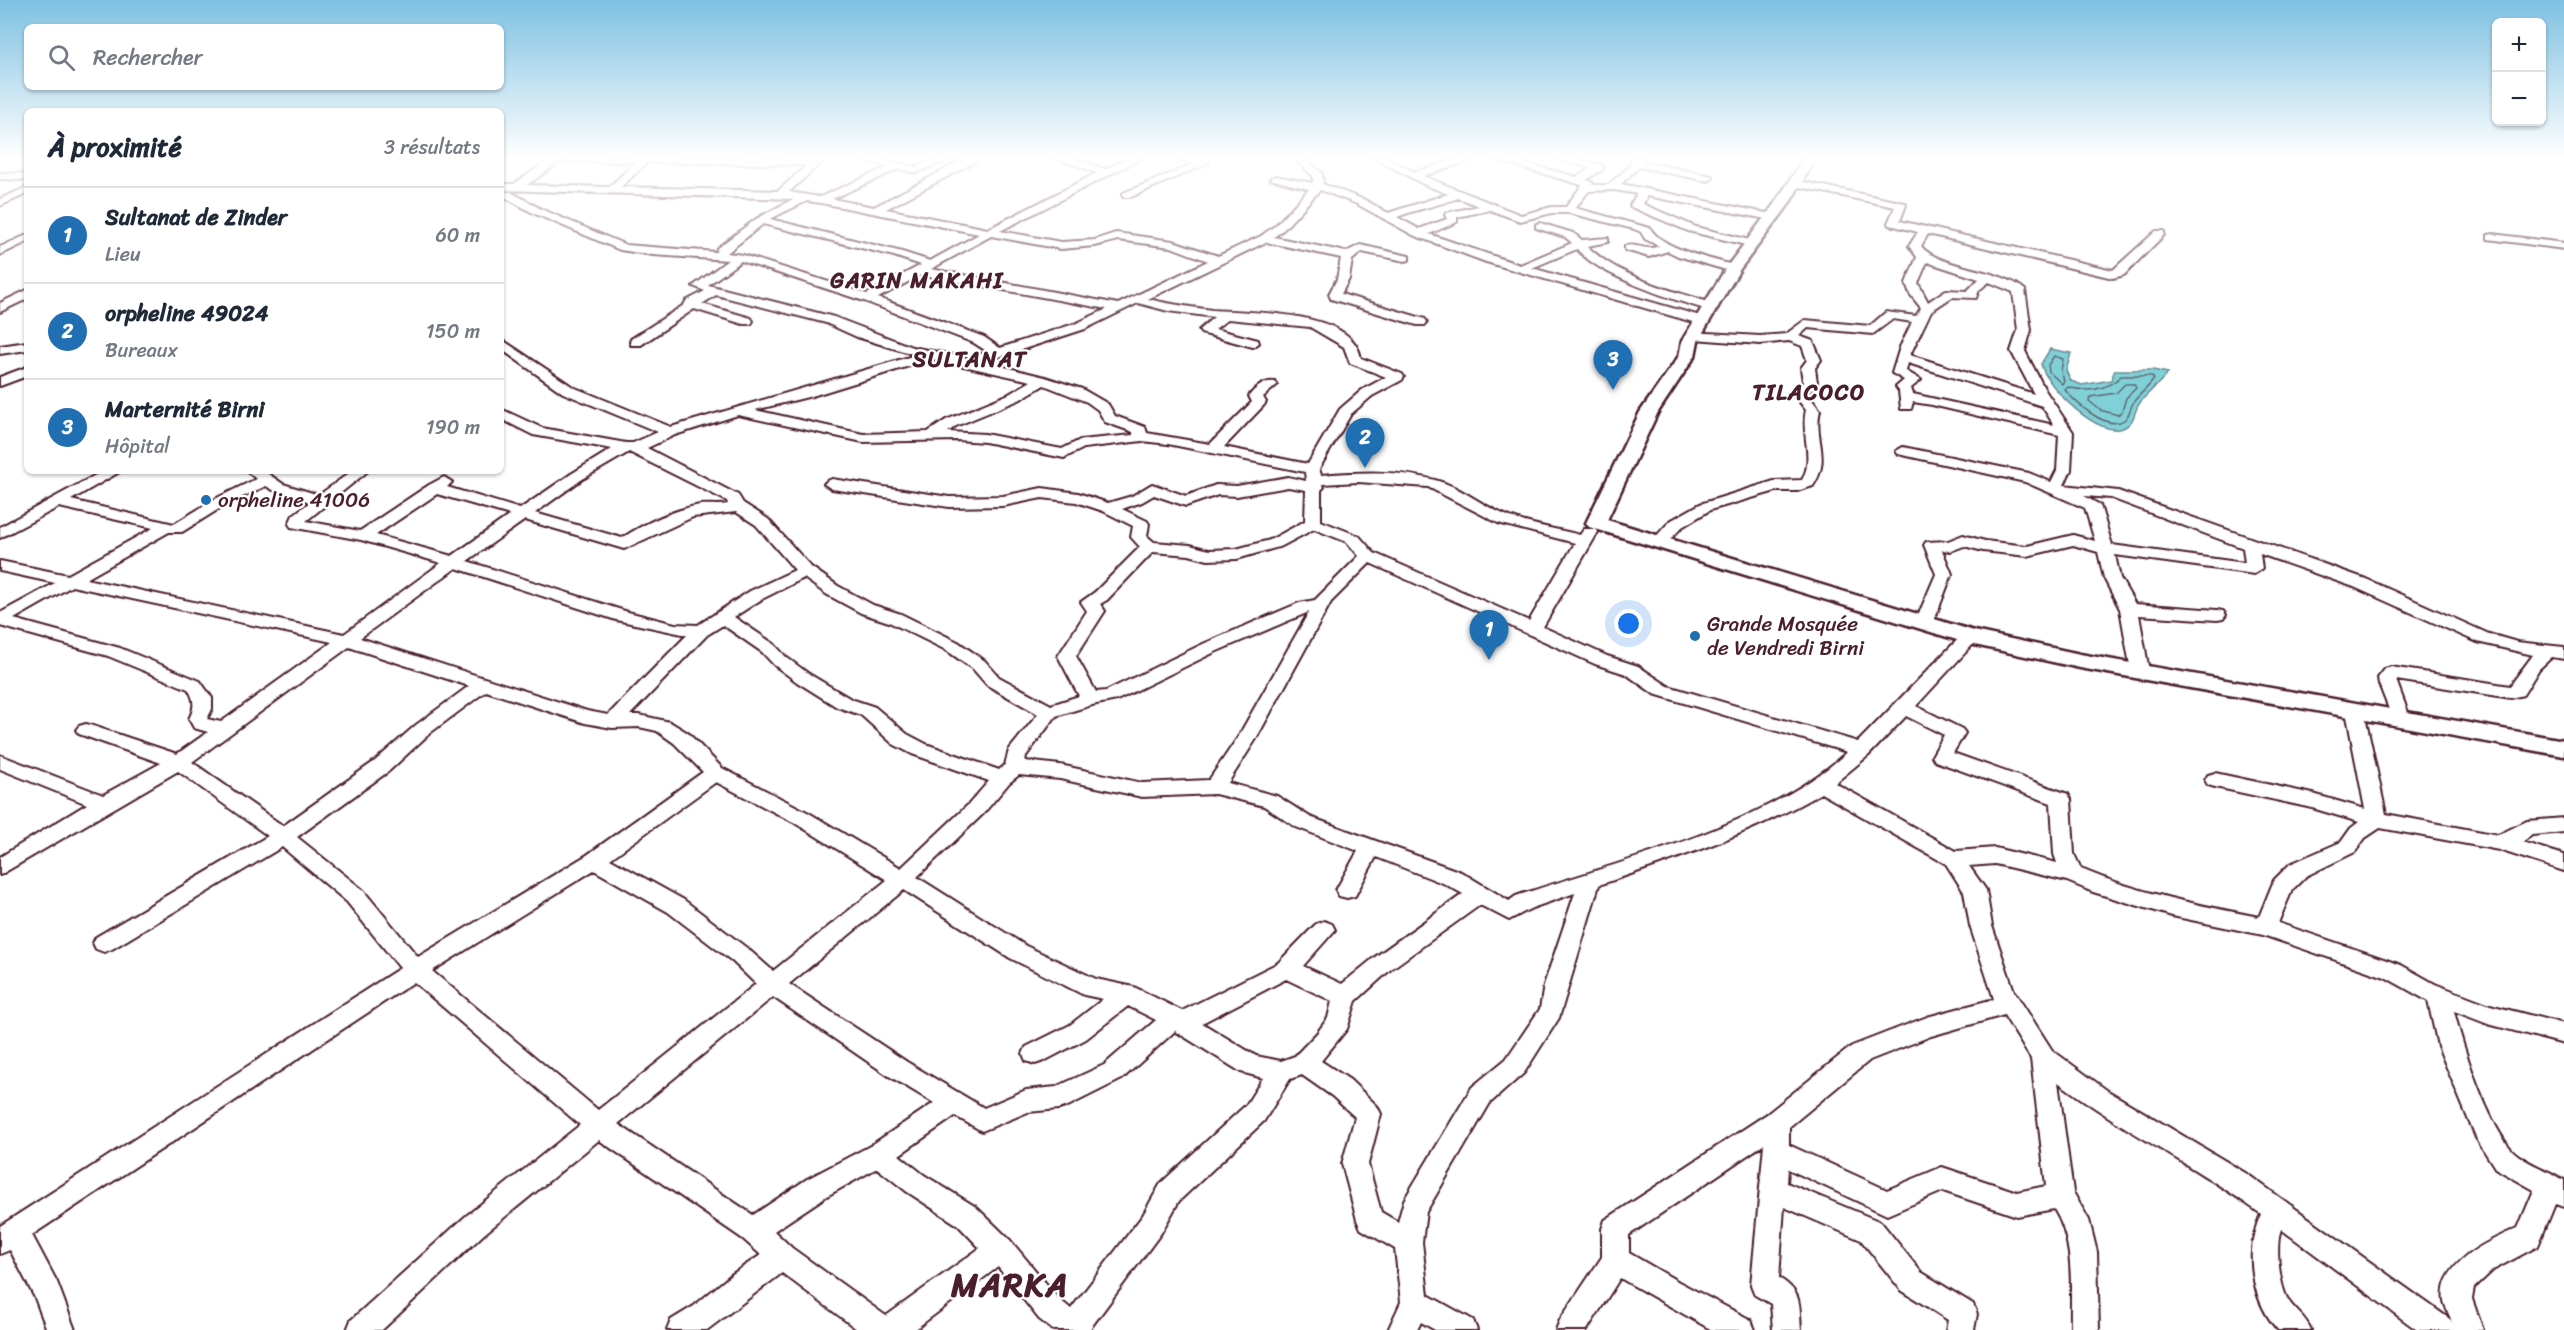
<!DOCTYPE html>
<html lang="fr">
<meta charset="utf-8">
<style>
body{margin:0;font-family:Sriracha,sans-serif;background:#f6f6f7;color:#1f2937}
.controls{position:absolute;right:18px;top:18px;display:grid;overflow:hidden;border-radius:9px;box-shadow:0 2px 4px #0004}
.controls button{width:54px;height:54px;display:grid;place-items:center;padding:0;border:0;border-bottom:2px solid #e0e1e3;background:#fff;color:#1f2937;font:30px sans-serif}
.you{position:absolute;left:1629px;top:624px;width:21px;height:21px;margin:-15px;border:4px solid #fff;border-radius:50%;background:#1a73e8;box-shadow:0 0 0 9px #1a73e833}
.badge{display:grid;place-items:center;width:39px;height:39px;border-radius:50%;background:#1f6fb2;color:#fff;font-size:20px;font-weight:700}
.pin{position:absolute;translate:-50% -50px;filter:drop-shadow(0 2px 3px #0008)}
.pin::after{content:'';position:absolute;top:32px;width:21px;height:18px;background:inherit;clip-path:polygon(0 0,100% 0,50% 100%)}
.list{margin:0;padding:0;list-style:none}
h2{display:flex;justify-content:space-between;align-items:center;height:78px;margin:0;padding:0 24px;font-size:26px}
h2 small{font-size:20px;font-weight:400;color:#747a83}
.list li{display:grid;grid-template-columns:39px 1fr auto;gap:18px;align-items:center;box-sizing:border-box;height:96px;padding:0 24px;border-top:2px solid #e0e1e3}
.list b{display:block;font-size:22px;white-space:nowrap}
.list p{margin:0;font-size:20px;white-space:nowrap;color:#747a83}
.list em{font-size:20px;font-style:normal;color:#747a83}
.icon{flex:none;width:33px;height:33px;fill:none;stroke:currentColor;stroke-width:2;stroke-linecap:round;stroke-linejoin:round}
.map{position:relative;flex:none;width:2564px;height:1330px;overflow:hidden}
.search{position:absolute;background:#fff;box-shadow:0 2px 4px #0004;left:24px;top:24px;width:480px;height:66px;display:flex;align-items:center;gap:15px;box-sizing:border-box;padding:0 21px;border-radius:9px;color:#747a83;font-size:22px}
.panel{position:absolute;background:#fff;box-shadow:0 2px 4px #0004;left:24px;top:108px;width:480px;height:366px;border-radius:9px}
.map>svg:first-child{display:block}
.water{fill:#80d1d7;stroke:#6a8a92;stroke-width:1.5}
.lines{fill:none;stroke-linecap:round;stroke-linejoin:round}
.shore{stroke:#606670;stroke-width:1.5}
.minor-casing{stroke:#4a1f2b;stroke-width:4}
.tertiary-casing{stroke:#4a1f2b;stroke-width:5}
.minor{fill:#fff;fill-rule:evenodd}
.tertiary{fill:#fff;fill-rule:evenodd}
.poi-dot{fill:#1f6fb2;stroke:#fff;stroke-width:2}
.labels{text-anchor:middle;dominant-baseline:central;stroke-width:4.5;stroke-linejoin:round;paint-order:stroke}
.poi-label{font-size:21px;fill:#4a1f2b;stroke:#fff;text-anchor:start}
.far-district-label{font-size:22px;font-weight:bold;letter-spacing:1.5px;fill:#4a1f2b;stroke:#fff}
.near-district-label{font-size:33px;font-weight:bold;letter-spacing:1.5px;fill:#4a1f2b;stroke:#fff}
</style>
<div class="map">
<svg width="2564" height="1330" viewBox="0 0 2564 1330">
<rect width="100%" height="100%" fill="#fff"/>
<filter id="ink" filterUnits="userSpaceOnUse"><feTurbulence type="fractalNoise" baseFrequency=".0167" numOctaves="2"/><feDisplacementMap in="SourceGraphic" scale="12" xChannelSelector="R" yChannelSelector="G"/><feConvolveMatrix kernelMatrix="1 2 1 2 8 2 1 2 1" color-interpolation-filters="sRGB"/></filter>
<g filter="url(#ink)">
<path class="water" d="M2050,349L2071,353L2066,371L2071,381L2082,385L2111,380L2115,370H2153L2168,373C2159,384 2147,393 2139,404C2133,412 2136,421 2125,427C2101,441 2046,387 2041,364Z"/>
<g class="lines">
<g class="shore">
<polygon points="2054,356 2063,359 2061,371 2064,381 2062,384 2049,372 2048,365"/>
<path d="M2121,376H2151L2154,379C2149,387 2141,393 2135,400C2130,406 2130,416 2124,420C2107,432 2075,402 2065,390L2068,387C2087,393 2107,390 2121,376Z"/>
<polygon points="2125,384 2134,384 2136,388 2126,398 2122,411 2118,415 2100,410 2089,401 2090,397 2116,393"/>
</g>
<defs>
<g id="minor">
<path d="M553,157L813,159L823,157V161L789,192L820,197L888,167L855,157H873L915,167L942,157H956L916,173L899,169L832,199L874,207L963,160L959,157H972L976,160L975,162L886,209L988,229L1097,173L1053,157H1068L1105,169L1131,157H1144L1000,231L1061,242L1095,240L1116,233L1173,241L1218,256L1261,236L1276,225L1309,189L1270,179L1275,176L1313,183V176L1292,157H1303L1322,173L1323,184L1365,200L1388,213L1448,194L1425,185L1373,157H1386L1415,172L1465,157H1481L1423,176L1521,215L1552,207H1566L1582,185L1486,157H1502L1577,177L1590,168L1552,157H1569L1603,165V169L1586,180L1592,182L1593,185H1608L1629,167L1632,157H1642L1641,161L1712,176L1713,178L1708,181L1639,167L1621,184L1776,215V219L1772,220L1647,196L1643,204L1696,227L1754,241V245L1750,246L1688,231L1631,207L1630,205L1637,194L1615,190L1589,191L1575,208L1650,228C1663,250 1713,259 1737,266V270L1733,272L1678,256L1668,251L1649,257L1625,250V246C1638,243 1644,252 1659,246L1645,239L1641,232L1634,229L1569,213H1552L1520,221L1490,210L1457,217V222L1429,234L1520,265L1572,243L1565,237L1536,228V224L1540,223L1573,233L1582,240L1608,238V242L1587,246C1618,277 1675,292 1716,304L1718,307L1712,311C1679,302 1598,276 1577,249L1532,268L1707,318L1709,321L1707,324L1703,325L1486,262L1413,235L1357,204L1320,190L1284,229L1274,237L1346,252L1360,245L1409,256V260L1405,261L1362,252L1352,260L1349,279L1341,294L1425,319L1427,322L1425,325H1417L1331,299L1329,294L1337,279L1341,258L1266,242L1148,299C1169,304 1190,307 1212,310C1249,313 1353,309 1361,358L1402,374L1404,377L1402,380L1372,396L1351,414L1319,469L1321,475C1358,472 1399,470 1435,480C1459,486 1478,503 1501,513C1526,525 1554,528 1580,535L1584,529H1596L1598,532L1543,627L1607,656L1638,666L1668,686L1858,742L1964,633H1976L1979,637L1976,641L1916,706L1962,729L1965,733L1953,753L2068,794L2071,799L2074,854L2081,869C2138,893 2198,905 2259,917L2274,880L2290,864L2341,842L2351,828L2359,822L2312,808L2215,787L2208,785L2205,780L2208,775L2215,773L2313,794L2365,809L2346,711L2348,707H2362L2364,711L2386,814L2498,835L2527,821L2564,818V832L2532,835L2522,842L2564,855V871L2499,850L2380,828L2365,838L2355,852L2306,876L2292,890L2278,923L2401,965L2435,984L2490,1005L2564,1024V1044L2488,1024L2454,1011C2463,1048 2487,1122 2512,1150C2523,1162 2550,1171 2564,1180V1207L2555,1204L2538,1246L2493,1270L2474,1288L2472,1299L2483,1330H2417L2281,1229C2275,1246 2279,1284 2288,1300C2295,1311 2306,1317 2311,1330H2278C2251,1300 2244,1251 2261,1214C2196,1166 2123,1131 2058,1082L2073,1192L2089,1220L2097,1252L2099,1330H2071C2070,1290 2076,1244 2054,1209L2017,1216L1943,1191L1887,1215L1788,1169L1787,1183L1881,1222L1921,1272L1973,1304L1977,1314L1974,1330H1946L1948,1320L1901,1290L1861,1240L1784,1207L1779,1278C1803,1293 1799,1304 1801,1330H1773L1771,1304L1755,1295L1751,1285L1764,1144L1629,1235V1253L1679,1282L1751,1320L1755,1330H1712L1620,1278L1587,1330H1556L1560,1320L1602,1257V1229L1605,1220L1767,1114L1852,1046L1927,1017L1994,999L1970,926L1964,892L1946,864L1821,793C1751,834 1675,859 1599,885L1559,1018L1524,1073L1490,1103L1426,1212L1422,1242L1428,1295L1473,1320L1477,1330H1435L1421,1322L1417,1330H1388L1401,1302L1395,1249L1361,1229L1357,1220L1342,1164L1355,1117L1332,1096L1302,1075L1290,1079L1264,1121L1179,1201L1161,1233L1089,1330H1053L1039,1319L998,1267L914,1330H858L782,1273L707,1330H667L671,1320L694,1306L731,1275L761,1255L743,1239L599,1140L484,1234L382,1330H347L351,1320L466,1216L580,1125L414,982L32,1235L57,1282L75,1330H47L35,1298L10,1250L0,1254V1226L400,968L347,902L282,847L112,949L104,952L96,949L93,943L96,937L268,836L178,771L0,875V857L87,804L0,769V755L103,795L161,763L79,734L76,730L79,726L86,724L93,726L177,754L208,732L194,728L189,719C195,707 195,700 188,689L108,656L0,626V613L55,583L0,571V561L68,575L153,528L59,507L0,538V527L103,471H121L71,500L174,524L217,498L256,479L247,471H264L283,484L319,495L352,471H368L306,521L360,531L429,485L444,477L452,482L447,487L520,509L571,474L612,449L533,435L501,419V409L542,428L626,443H633L658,432L563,393L501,349V339L573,387L671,427L916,355L857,337L826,323L716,295L702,304L751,318L753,321L751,324H743L694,309L641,345H631L630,342L631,339L684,305L686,301L705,291L693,286L728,260L653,255L620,250L533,213L503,196V192H511L541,209L626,245L716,252L717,248L756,219L793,199L501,190V184H514ZM561,161L636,162L609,187L527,185ZM648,162L807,165L778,191L621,187ZM1458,198L1479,206L1446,213L1445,215L1447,219L1419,229L1397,217C1417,209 1437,206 1458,198ZM807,201L821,203L979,234L930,261L902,252L770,219ZM763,224L894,256L921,265L867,294L743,255L727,253ZM991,236L1061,249L1095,246L1118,240L1171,247L1208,261L1118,304L931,269ZM741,261L864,301L974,343L988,352L968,358L912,347L834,317L708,285ZM921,275L1107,309L1077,323L1000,348L984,337L878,298ZM1138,303L1168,311L1214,317L1199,330L1201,333L1253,347L1259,343L1258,340L1215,329L1228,319L1310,327L1344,347L1350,363L1386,377L1362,390L1340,409L1308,464L1224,447L1264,405L1266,402L1263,397L1277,385L1275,382C1265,380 1255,388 1249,396L1252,402L1210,444L1147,433L1145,427L1115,416L1108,404L1082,389L1045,377L984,362L1085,329ZM932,359L1031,381L1009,394L946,420L928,432L863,434L755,410L812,396ZM1044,385L1087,402L1098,410L1105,422L1133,432V435L1080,440L1062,449L985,434L948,432L956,426L1019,400ZM738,415L863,442L957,440L985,442L1064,458L1084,448L1142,441L1168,444L1305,472L1306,481L1288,477L1237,486L1216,485L1186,496L1152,484L1132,496L1108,503L1078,493L1042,488L1003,496L949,497L832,479L827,481L824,484L832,489L949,507L1003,506L1042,498L1076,502L1103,511L1133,526L1131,537L1140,547L1095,592L1081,602L1087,611L1058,656L1079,696L1051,705L999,677L985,661L958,642L901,614L873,605L838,586L811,567L768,519L743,503L738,495L647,448L675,435ZM629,452L727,501L728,504C719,506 710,504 700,505C673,510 645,523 622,538L535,513L581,480ZM1358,482L1428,487L1498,523L1575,543L1529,621L1374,553L1359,536L1321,521V490L1324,487L1322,484ZM266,486L273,490L310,502L293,515L289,524L291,527L361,540L441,563L344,634L86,579L169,532H182L227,504ZM1288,487L1306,490L1305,521L1270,540L1236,549L1209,550L1190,545L1154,542L1147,536L1149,524L1147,521L1122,509L1142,502L1154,495L1186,506L1218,495L1237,496ZM437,494L510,515L452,556L376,535ZM736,512L756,525L795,570L750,591L698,625L675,624L628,612L467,561L525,520L624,549L693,517ZM1314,529L1347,542L1359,556L1315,600L1299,603L1203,644L1106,691L1096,692L1076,656L1105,611L1100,604L1107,600L1153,552L1189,555L1208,560L1237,559L1282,546ZM1370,563L1595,664L1626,674L1654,694L1847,752C1768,826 1618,862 1516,896L1509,901L1461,872L1310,817L1277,796L1228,783L1256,739L1331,602ZM456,568L616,620L687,635L608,715L587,711L360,638ZM804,578L826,594L861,613L889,622L946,650L973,669L987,685L1038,714L1009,750L1005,765L999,770L926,744L907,734L875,707L851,699L809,674L786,657L774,644L734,617L762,599ZM72,586L332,642L221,722L207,719L212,709V698L200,681L120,648L14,619ZM1309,612L1238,737L1209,780L1142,783L1060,765L1025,761L1026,756L1056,716L1092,705L1117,700L1215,652ZM723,625L762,652L774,665L797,682L837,707L861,715L893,744L912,754L989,781L969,804L901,868L809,813L722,768L688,733L670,722L639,715H630L707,635ZM349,647L469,686L416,725L375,761L283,826L192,762ZM486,691L585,723L612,728L639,727L657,731L674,743L703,772L587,855L418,957L363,890L297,837L389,771L430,733ZM1906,716L1944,735L1932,756L1935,761L2051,803L2054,854L2057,863L1995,848L1956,851L1835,783L1869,755ZM1019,775L1060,779L1142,797L1215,794L1264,806L1296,827L1358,851L1336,890L1339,896L1347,898L1355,896L1376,857L1445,884L1463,894L1375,957L1342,984L1303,966L1335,930L1332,924L1324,921L1316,924L1278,963L1182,1011L1134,987L1096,979L1026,946L917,877L983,814L1009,783ZM716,782L795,823L887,880L773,971L748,949L684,900L610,859ZM1995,864L2067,881L2093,892L2172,916L2263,935L2385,977L2428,1001L2438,1046L2476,1138L2495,1168L2534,1190L2518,1228C2490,1240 2438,1263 2444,1301C2446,1309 2450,1316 2453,1324L2451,1320L2247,1174L2108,1091L2052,1050L2014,991L1992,926L1986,890L1969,866ZM594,870L668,912L732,961L756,984L598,1110L432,971ZM904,890L1010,958L1084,995L1103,999L1070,1025L1026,1047L1023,1054L1026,1061L1035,1064L1044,1061L1086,1039L1128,1006L1156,1020L1104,1065L1056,1087L1026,1090L984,1108L907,1062L789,984ZM1575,893L1544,985L1540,1009L1506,1059L1472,1087L1404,1200L1398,1222L1381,1212L1368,1164L1381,1114L1377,1106L1350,1080L1321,1061L1347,1029L1356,1001L1391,969L1480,905L1509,920L1532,908ZM1286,979L1332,1001L1328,1018L1317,1033L1295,1056L1281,1061L1256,1056L1202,1023ZM773,997L889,1076L934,1103L870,1146L807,1179L753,1215L618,1124ZM2004,1015L2031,1059L2046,1186L2017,1192L1942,1167L1887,1190L1789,1145V1127L1870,1060L1931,1036ZM1175,1031L1241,1072L1263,1078L1246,1105L1161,1183L1143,1215L1071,1309L1059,1299L1010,1240L976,1207L924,1175L899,1155L955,1116L982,1131L1028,1112L1059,1109L1068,1106L1122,1079ZM877,1168L906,1191L958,1225L980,1248L886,1316L792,1248L774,1231L825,1197Z"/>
<polygon points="1175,157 1192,157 1209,163 1131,197 1123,197 1123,193 1194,164"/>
<polygon points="0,173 27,174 27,180 0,179"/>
<path d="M1794,180L1905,203L1906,205L1900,221L2113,270L2156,231H2164V235L2124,275L2113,278L1928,234L1921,246C1937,268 2003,269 2025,290L2031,330L2025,351L2045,390L2073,432L2071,470L2064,485L2118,491L2366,579L2489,634L2517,642L2564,647V659L2552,657L2539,669L2523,695L2511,698L2396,680L2410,718L2408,722L2401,724L2394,722L2379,684L2378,678L2385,669L2391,667L2510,686L2533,655L2477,642L2354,587L2260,554L2262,569L2254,574L2115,555L2120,578L2135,604L2217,610L2223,611L2226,615L2223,619L2217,620L2139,615L2149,671L2146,675H2134L2131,671L2120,609L2104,578L2098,552L2073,545L2027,556L1983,551L1964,546L1951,551L1942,550L1952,574L1933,623L1930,627H1918L1915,623L1936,574L1924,545L1926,542L1948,541L1963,535L1985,541L2027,546L2073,535L2095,541L2085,508L2025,482L1898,454L1896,451L1903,447L2029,473L2051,482L2057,470L2059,435L1932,405L1913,402L1911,409H1901L1899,391L1896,387L1904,380L1892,373L1900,347L1912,322L1893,319L1873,334L1808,328L1799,336L1813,341L1821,360L1815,368L1817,382L1808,395L1820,410C1813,439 1832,458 1813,486L1797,491H1776L1710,510L1682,527L1665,545H1653L1651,542L1670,521L1700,504L1774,481L1802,480C1815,457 1800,434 1806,410L1794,395L1803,382L1801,368L1807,360L1802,346L1789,341L1760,344L1694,339L1688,335L1689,332L1760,336L1786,334L1805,320L1870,326L1886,312L1916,316L1921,308L1910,294L1906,283L1917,257L1909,246L1918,232L1890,225L1888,223L1895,207L1790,185L1789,183ZM1927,262L1979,279L1967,291L1946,290L1928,302L1918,283ZM1989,282L2013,292L2018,330L2011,351L2034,394L1910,355L1931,311L1952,297L1976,298L1979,290ZM1908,363L2042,406L2054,425L1913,394L1911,388L1921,380L1906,371ZM2084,496L2111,498L2243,548L2245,563L2112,545L2100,505Z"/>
<polygon points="27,187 27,194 0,206 0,199"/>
<polygon points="2492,234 2564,243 2564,249 2488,239 2488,235"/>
<polygon points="27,235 27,242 0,255 0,247"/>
<polygon points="27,290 27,299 0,312 0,303"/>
<polygon points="27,342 27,350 0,354 0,346"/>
<polygon points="27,367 27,376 0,386 0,377"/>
</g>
<polygon id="tertiary" points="1805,157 1817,157 1787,207 1740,269 1698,341 1695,356 1658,412 1607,520 1974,631 2080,654 2564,740 2564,756 2080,668 1970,644 1589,527 1586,523 1640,412 1679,356 1682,341 1726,268 1776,202"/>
</defs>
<use href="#minor" class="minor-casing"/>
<use href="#tertiary" class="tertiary-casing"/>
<use href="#minor" class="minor"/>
<use href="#tertiary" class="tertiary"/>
</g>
</g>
<linearGradient id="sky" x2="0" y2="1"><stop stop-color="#7ec0e1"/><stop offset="0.46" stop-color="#fff"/><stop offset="1" stop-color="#fff" stop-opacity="0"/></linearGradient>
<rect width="2564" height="343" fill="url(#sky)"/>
<g class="poi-dot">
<circle cx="206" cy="500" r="6"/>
<circle cx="1695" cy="636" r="6"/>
</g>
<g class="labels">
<g class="poi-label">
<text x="218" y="500">orpheline 41006</text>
<text x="1707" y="624">Grande Mosquée<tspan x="1707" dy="24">de Vendredi Birni</tspan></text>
</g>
<g class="far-district-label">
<text x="917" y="280">GARIN MAKAHI</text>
<text x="970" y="359">SULTANAT</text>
<text x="1809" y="392">TILACOCO</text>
</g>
<g class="near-district-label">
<text x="1010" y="1285">MARKA</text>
</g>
</g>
</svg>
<div class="controls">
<button>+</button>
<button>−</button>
</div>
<div class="you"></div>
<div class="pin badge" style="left:1489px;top:660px">1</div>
<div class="pin badge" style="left:1365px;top:468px">2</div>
<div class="pin badge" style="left:1613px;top:390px">3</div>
<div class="search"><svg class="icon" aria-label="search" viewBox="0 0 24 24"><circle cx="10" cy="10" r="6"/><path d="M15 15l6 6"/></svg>Rechercher</div>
<section class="panel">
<h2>À proximité<small>3 résultats</small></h2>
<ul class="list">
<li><span class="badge">1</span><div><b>Sultanat de Zinder</b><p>Lieu</p></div><em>60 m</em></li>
<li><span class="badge">2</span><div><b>orpheline 49024</b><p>Bureaux</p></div><em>150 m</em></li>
<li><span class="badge">3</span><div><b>Marternité Birni</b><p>Hôpital</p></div><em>190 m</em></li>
</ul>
</section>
</div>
